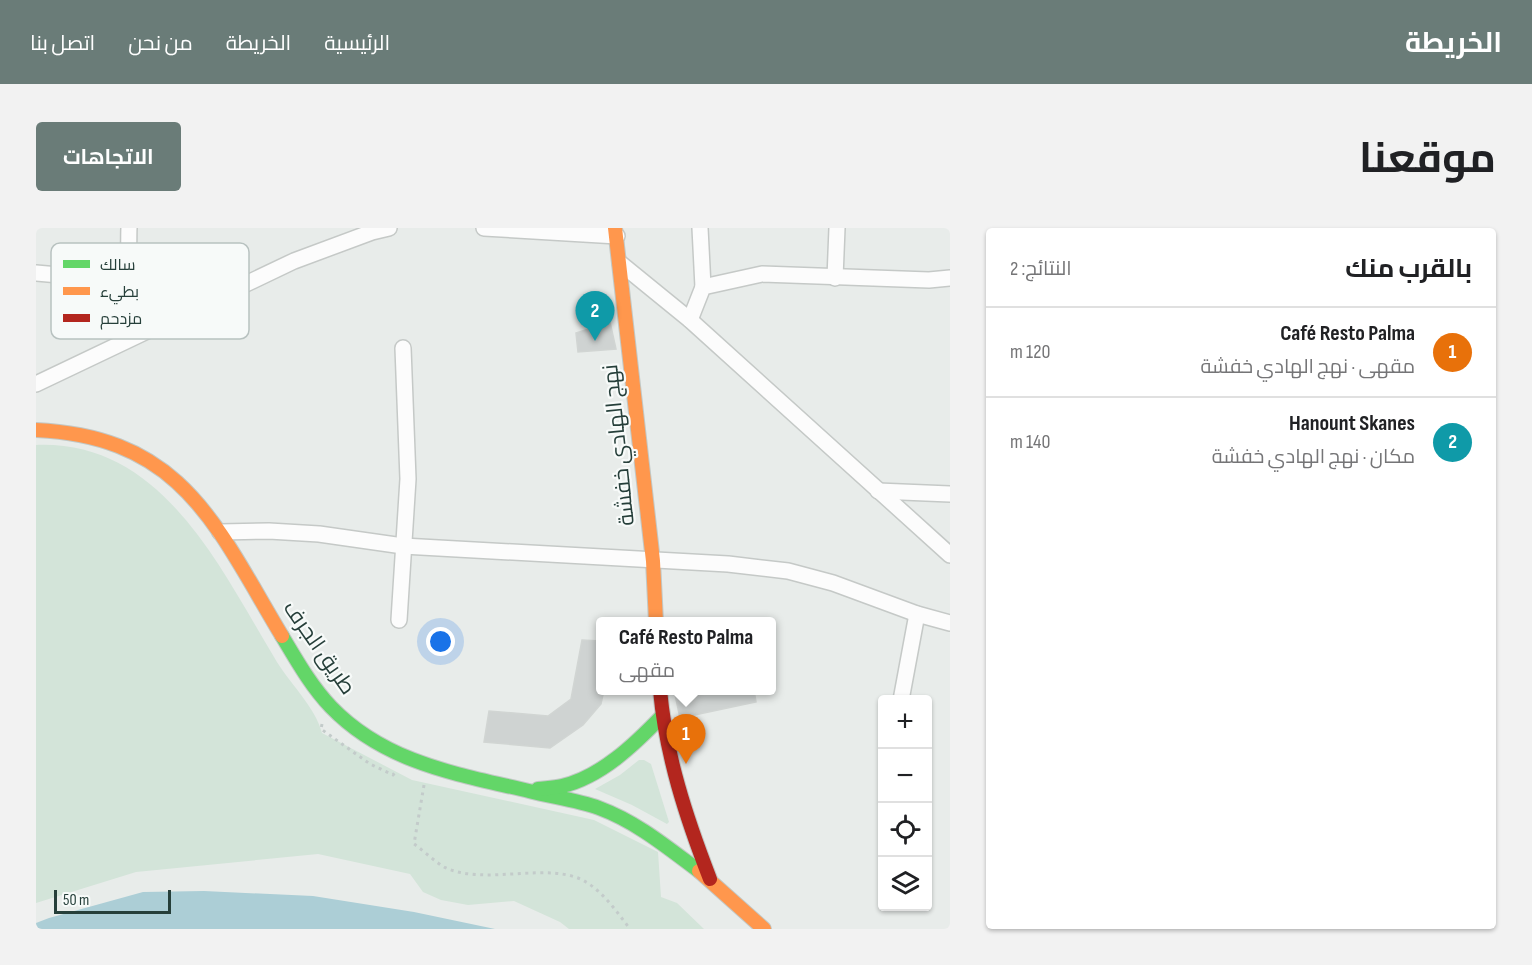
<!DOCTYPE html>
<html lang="ar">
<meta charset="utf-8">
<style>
body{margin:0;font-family:"Sofia Sans Condensed",Cairo,sans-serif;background:#f2f2f2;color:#202124;direction:rtl}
.controls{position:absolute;right:18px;bottom:18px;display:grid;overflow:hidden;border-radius:6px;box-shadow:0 2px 4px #0004}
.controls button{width:54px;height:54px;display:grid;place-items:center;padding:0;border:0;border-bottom:2px solid #e0e0e0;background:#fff;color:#202124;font:30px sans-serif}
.scale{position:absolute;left:18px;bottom:15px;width:117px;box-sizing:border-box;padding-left:6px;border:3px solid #263f3a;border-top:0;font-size:16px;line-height:21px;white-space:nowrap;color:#263f3a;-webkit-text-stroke:4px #f7faf9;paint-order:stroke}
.you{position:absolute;left:405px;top:414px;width:21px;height:21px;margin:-15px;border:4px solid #fff;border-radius:50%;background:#1a73e8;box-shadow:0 0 0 9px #1a73e833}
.badge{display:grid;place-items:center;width:39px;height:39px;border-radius:50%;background:#6a7c78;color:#fff;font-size:20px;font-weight:700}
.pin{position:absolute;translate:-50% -50px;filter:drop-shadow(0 2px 3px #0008)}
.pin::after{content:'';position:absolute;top:32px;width:21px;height:18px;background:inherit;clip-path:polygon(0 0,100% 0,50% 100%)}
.popup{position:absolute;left:560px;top:389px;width:180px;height:78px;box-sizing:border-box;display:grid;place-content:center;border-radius:6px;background:#fff;filter:drop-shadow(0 2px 4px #0005);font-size:20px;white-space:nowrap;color:#757577}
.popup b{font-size:22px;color:#202124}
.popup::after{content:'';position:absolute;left:50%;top:100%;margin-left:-12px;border:12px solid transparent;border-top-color:#fff}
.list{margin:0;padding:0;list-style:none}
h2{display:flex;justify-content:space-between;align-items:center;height:78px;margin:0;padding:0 24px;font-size:26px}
h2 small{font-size:20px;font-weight:400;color:#757577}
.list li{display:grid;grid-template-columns:39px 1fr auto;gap:18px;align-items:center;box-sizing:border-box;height:90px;padding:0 24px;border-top:2px solid #e0e0e0}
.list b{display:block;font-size:22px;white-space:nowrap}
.list p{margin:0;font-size:20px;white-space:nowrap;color:#757577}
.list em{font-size:20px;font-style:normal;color:#757577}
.icon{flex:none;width:33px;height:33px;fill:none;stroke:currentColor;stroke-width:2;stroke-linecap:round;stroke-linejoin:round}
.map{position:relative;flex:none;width:914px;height:701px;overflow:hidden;direction:ltr;border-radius:6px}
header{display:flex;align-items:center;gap:36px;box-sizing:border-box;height:84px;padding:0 30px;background:#6a7c78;color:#fff}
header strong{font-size:28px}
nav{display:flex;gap:33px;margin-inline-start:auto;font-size:21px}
.intro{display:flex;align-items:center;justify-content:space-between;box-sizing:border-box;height:144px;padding:0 36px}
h1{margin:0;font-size:42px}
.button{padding:15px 27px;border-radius:6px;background:#6a7c78;color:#fff;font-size:21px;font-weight:700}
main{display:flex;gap:36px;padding:0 36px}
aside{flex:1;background:#fff;border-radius:6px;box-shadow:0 2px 4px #0004}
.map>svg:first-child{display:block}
.green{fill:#d3e4d9}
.water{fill:#acced6}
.building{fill:#cfd3d2;stroke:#d1d5d3;stroke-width:1.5}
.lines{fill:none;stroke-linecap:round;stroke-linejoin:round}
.street-casing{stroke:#c5c9c7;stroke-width:18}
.fast-casing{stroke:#c2c8c5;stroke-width:16}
.slow-casing{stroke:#c2c8c5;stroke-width:16}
.jam-casing{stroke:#c2c8c5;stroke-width:16}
.path{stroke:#c3cbca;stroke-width:3;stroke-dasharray:3 4.5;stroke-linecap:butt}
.street{stroke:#fcfcfc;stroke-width:15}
.fast{stroke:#63d668;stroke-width:14}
.slow{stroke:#ff974d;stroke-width:14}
.jam{stroke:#b3261e;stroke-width:14}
.labels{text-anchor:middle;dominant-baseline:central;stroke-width:4.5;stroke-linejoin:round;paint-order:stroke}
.street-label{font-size:22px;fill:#263f3a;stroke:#f7faf9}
.key{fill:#f7faf9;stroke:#b8c2c0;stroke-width:1.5}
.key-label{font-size:16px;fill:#263f3a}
</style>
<header>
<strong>الخريطة</strong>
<nav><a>الرئيسية</a><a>الخريطة</a><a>من نحن</a><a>اتصل بنا</a></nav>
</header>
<div class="intro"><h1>موقعنا</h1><a class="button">الاتجاهات</a></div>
<main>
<aside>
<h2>بالقرب منك<small>النتائج: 2</small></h2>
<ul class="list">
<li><span class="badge" style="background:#e8710a">1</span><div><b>Café Resto Palma</b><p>مقهى · نهج الهادي خفشة</p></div><em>120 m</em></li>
<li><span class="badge" style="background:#0f9aa8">2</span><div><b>Hanount Skanes</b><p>مكان · نهج الهادي خفشة</p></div><em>140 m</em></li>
</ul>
</aside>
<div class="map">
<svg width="914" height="701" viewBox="0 0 914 701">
<rect width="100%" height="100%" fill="#e8ecea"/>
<g class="green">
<path d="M0,217C126,212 183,338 238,429C252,454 279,478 286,505L376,552L558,592L622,624L625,669L641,675L668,701H533L524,694L478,673L432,677L405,672L387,664L374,646L282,626L100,644L0,675Z"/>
<polygon points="603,532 608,532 615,536 633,594 631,596 596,577 559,561 584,547"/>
</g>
<polygon class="water" points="168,663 277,668 378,684 459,701 0,701 0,695 13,690 107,664"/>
<g class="building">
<polygon points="574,94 580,121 542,124 540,105"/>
<polygon points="546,412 564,413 564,462 568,462 565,476 547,497 514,520 448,514 453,483 512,488 535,471"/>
<polygon points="638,462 718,462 720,474 644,490"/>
</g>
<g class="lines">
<defs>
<g id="street">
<polyline points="448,0 581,8"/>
<polyline points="664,0 667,59"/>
<polyline points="584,35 654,92 914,327"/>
<path d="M0,45L79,52C96,45 92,16 93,0"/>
<polyline points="799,50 801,0"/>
<polyline points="654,92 667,59 726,46 893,52 914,50"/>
<polyline points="0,156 258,33 336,4 353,0"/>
<polyline points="842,263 914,266"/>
<polyline points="184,304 233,303 283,306 367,318 692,336 752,343 797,355 881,386 914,395"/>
<polyline points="363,392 372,251 367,120"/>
<polyline points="865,472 881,386"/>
</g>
<g id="fast">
<path d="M246,408C261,433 275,458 295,479C349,535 421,546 493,563C516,569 541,572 563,580C601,594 632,620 663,643"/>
<path d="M502,561C510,560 518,560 526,558C565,549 599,516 626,488"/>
</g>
<g id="slow">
<polyline points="579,0 617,333 620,394"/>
<path d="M0,202C147,209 180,298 246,408"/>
<polyline points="663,643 728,701"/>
</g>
<path id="jam" d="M624,462C630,528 650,589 674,651"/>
</defs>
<use href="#street" class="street-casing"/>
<use href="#fast" class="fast-casing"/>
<use href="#slow" class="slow-casing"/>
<use href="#jam" class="jam-casing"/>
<g class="path">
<polyline points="286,496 285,501 334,536 357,547 360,543"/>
<path d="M388,557L378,616C388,623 398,633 408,639C448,659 514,632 550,654C568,665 581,684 594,701"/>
</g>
<use href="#street" class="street"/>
<use href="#fast" class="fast"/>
<use href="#slow" class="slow"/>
<use href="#jam" class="jam"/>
</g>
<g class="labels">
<g class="street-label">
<text transform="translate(583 217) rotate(-96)">نهج الهادي خفشة</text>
<text transform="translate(283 420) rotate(55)">طريق الجرف</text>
</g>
</g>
<rect x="15" y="15" width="198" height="96" rx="9" class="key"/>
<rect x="27" y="32" width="27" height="8" fill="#63d668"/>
<rect x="27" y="59" width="27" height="8" fill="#ff974d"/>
<rect x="27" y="86" width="27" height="8" fill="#b3261e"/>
<g class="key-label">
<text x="64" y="42">سالك</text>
<text x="64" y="69">بطيء</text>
<text x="64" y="96">مزدحم</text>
</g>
</svg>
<div class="controls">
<button>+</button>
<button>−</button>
<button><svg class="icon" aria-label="locate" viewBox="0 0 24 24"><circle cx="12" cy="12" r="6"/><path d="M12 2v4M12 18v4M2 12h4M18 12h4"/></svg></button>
<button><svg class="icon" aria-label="layers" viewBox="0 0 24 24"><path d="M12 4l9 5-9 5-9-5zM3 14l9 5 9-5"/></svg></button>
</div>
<div class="scale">50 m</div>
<div class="you"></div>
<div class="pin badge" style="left:650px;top:536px;background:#e8710a">1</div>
<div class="popup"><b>Café Resto Palma</b>مقهى</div>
<div class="pin badge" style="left:559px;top:113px;background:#0f9aa8">2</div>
</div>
</main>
